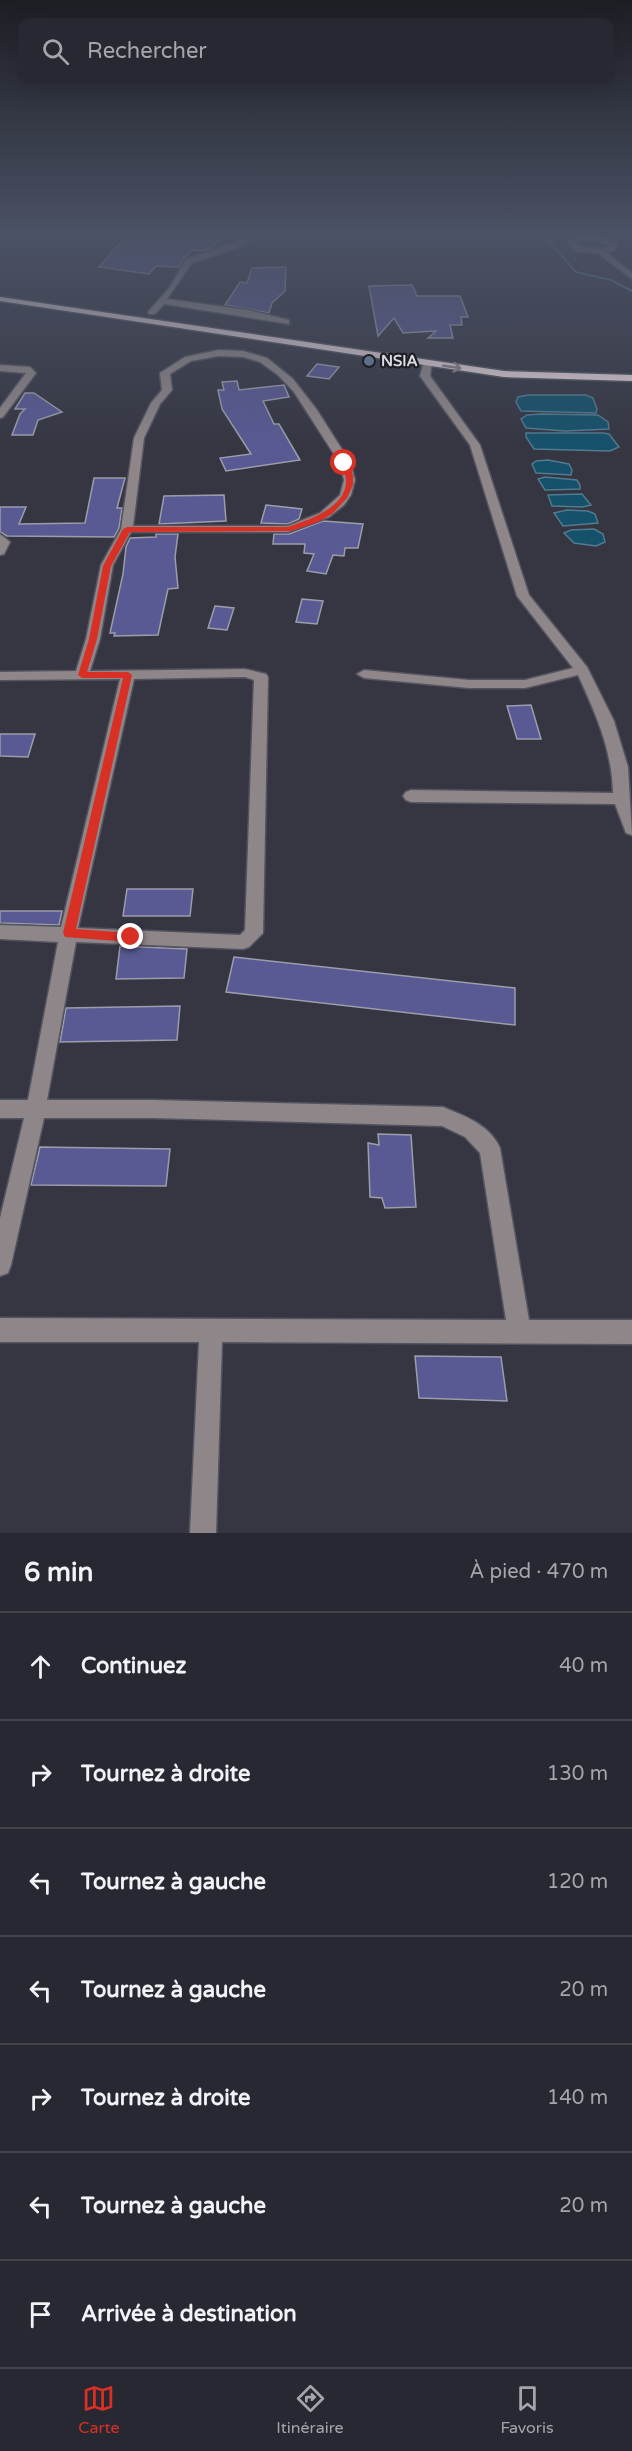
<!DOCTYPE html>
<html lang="fr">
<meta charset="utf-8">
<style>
body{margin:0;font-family:"Varela Round",sans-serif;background:#34343e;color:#f1f3f6}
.stop{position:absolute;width:18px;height:18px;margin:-14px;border:4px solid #d93025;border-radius:50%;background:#fff}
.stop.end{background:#d93025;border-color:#fff;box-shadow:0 2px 6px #0008}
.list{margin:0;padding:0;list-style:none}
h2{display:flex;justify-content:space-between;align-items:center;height:78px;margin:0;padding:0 24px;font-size:26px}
h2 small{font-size:20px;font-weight:400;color:#a5a6ac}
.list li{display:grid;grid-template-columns:39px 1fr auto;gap:18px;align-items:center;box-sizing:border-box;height:108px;padding:0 24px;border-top:2px solid #44444d}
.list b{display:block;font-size:22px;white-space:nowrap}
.list em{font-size:20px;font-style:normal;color:#a5a6ac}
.icon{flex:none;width:33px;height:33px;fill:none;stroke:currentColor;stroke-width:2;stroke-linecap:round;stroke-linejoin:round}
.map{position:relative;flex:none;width:632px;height:1533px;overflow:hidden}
.search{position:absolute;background:#282832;box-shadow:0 6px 24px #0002;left:18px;right:18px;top:18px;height:66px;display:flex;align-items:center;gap:15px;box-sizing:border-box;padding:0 21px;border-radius:12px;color:#a5a6ac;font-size:22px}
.sheet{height:834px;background:#282832}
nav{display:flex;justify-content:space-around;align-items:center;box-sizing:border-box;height:84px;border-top:2px solid #44444d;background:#282832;font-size:16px;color:#a5a6ac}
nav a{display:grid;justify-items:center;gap:3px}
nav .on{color:#d93025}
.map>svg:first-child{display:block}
.water{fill:#16516b;stroke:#517a8f;stroke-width:1.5}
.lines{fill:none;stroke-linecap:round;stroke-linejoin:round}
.stream{stroke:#517a8f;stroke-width:2}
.building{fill:#595a93;stroke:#9b9dab;stroke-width:1.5}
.minor-casing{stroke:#53545f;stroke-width:3}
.major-casing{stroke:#53545f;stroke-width:3}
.minor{fill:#8e8688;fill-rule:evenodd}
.major{fill:#e5d5d9;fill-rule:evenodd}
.oneway{stroke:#8b8387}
.route{fill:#d93025}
.service-dot{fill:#5c6f8a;stroke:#1d1e23;stroke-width:2}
.labels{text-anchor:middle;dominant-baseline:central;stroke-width:4.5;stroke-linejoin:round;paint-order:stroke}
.far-poi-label{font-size:15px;font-weight:bold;fill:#dadbe3;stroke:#1d1e23;text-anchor:start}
</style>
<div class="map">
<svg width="632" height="1533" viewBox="0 0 632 1533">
<rect width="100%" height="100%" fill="#353642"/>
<g class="water">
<polygon points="528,395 586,395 593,398 597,409 596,413 521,411 516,402 518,397"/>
<polygon points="541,414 598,415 608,422 609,429 565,431 526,428 521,419 527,415"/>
<polygon points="526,433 603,433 609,434 619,447 610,451 534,449 526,437"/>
<polygon points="548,460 569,464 572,470 571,475 536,473 532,464 536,461"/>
<polygon points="545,477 577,480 580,485 580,489 545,490 538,479"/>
<polygon points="582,494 591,505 582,507 552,506 548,495"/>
<polygon points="567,510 588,511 595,514 598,523 563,526 554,513"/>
<polygon points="594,529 603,534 605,542 596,546 574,543 564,533 571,530"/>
</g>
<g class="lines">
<polyline class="stream" points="543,235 576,272 611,280 632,291"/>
</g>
<g class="building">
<polygon points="127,235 207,235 207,237 222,237 211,248 202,251 193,250 184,258 179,267 156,266 149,274 99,267"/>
<polygon points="286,267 285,291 272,303 269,313 225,305 240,282 247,283 252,268"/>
<polygon points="412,285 417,296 460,296 468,317 461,317 462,325 450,325 453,338 428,338 436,331 403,333 394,318 378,336 369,286"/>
<polygon points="317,364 339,367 329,379 307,376"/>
<polygon points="237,381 239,390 284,385 289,397 263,401 274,424 279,424 300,460 226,471 220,458 251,454 222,409 218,390 224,390 222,382"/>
<polygon points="25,393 34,393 62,412 38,420 33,435 12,435 20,414 25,409 15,409"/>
<polygon points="94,478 125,478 117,508 122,508 119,528 114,537 7,536 0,532 0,507 26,507 19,524 85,523"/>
<polygon points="224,495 226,521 159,524 164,496"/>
<polygon points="266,505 302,509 299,519 288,524 261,523"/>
<polygon points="323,521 363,524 358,548 345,548 344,556 333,555 326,574 307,571 314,554 304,553 305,544 273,544 274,534 289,534"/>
<polygon points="156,534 178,534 175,557 178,588 168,589 158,635 114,636 115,633 110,633 123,574 126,547 130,538 156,537"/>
<polygon points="302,599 323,601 317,624 296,622"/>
<polygon points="215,606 234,608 227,630 208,628"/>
<polygon points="531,705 541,739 517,739 507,706"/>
<polygon points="0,734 35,734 28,757 0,756"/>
<polygon points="127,889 193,889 190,916 123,916"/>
<polygon points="0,911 62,911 59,925 0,923"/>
<polygon points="120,946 187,949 184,978 116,979"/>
<polygon points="234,957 515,988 515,1025 226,992"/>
<polygon points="180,1006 177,1040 60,1042 66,1008"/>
<polygon points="378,1134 411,1135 416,1207 385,1208 382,1198 370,1197 368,1143 379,1145"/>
<polygon points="40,1147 170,1149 166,1186 31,1185"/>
<polygon points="415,1356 501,1357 507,1401 419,1398"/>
</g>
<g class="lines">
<defs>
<g id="minor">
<polygon points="251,235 260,235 237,248 192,263 167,299 248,310 289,320 289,324 164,304 155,314 149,314 148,312 170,287 186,259 231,244"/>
<path d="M586,235L601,236L617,243L615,250L606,252L632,273V279L598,253L578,252L567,243L573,238ZM592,239L610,246C599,250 586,250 576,243Z"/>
<path d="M219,350L243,351L267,358L293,379L317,410L350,462L355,480L351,495L344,505L329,517L288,532H131L113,565L100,639L90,671L245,669L266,674L268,677L263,933L249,947L243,949L76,942L47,1100H152L443,1107C465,1116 490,1125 500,1148L529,1320H632V1344L222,1342L216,1533H190L199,1342H0V1318L506,1320L480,1153L465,1137L442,1126L152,1118H44L11,1265L8,1273L0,1276V1218L24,1118H0V1100H28L58,942L0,939V925L61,927L120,679L0,680V672L76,671L86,639L101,565L121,529L134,438L151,403L162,390L160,373L185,357ZM219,356L243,357L260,362L278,375L294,392L339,462L344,480L340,495L320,513L288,526H133L144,438L160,404L172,390L170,374L191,361ZM245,677L254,680L245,930L240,935L78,928L134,679Z"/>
<path d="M424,361L432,363L430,376L480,445L529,595L587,667L614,721L628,767L632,835L626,833L615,804L411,802L406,800L403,796L406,792L411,790L613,793C612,750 596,714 578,675L525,688H469L364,678L357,674L364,670L469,680H525L573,668L517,596L470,445L420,376Z"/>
<polygon points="0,365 30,367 36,373 3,417 0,418 0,408 26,373 0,371"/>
<polygon points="0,534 10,542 4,554 0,555"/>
</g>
<polygon id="major" points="0,297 504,371 632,375 632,381 504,377 0,301"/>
</defs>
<use href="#minor" class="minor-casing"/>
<use href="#major" class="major-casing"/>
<use href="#minor" class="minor"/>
<use href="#major" class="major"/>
</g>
<defs><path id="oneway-shaft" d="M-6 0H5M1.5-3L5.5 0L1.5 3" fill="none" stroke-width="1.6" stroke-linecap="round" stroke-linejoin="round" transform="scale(1.5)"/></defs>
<use class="oneway" href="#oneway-shaft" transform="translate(452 367) rotate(8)"/>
<linearGradient id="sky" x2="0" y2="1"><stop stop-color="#1d1e24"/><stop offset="0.52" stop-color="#4b5265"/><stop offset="1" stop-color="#4b5265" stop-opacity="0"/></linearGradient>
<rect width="632" height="449" fill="url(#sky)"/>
<path class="route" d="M342,461L348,463L353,475V485L347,498L332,514L318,522L291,531L130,532L111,566L97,639L87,672H128L132,675L76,929L131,933L137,937L131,942L65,937L63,933L123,678H82L78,675L89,639L103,566L123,529L127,527H288C308,520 343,509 346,484C347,475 342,468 342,461Z"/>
<circle class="service-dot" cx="369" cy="361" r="6"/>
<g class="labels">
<g class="far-poi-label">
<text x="381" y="361">NSIA</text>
</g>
</g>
</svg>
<div class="stop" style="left:344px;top:463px"></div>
<div class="stop end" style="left:131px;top:937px"></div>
<div class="search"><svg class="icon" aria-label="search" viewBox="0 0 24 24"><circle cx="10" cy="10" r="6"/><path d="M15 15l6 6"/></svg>Rechercher</div>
</div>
<section class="sheet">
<h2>6 min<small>À pied · 470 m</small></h2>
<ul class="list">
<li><svg class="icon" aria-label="ahead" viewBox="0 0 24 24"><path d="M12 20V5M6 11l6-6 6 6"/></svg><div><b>Continuez</b></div><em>40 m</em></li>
<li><svg class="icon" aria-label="right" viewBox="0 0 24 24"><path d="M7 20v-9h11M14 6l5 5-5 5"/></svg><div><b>Tournez à droite</b></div><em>130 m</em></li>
<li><svg class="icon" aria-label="left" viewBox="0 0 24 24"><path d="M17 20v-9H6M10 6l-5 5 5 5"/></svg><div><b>Tournez à gauche</b></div><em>120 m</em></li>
<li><svg class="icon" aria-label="left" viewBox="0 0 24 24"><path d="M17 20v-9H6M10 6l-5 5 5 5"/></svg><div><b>Tournez à gauche</b></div><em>20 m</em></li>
<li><svg class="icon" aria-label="right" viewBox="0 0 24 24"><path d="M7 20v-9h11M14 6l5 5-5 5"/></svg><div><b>Tournez à droite</b></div><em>140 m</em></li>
<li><svg class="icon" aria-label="left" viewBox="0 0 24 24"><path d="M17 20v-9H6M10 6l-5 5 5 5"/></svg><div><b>Tournez à gauche</b></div><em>20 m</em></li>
<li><svg class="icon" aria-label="arrive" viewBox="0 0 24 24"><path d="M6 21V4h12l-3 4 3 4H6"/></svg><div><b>Arrivée à destination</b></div></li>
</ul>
</section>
<nav>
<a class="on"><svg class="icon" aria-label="map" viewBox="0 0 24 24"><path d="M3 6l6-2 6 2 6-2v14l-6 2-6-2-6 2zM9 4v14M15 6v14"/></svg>Carte</a>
<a><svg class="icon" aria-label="directions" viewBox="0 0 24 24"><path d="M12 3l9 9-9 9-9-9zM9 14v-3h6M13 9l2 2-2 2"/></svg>Itinéraire</a>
<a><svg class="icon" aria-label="saved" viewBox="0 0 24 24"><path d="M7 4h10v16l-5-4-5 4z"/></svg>Favoris</a>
</nav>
